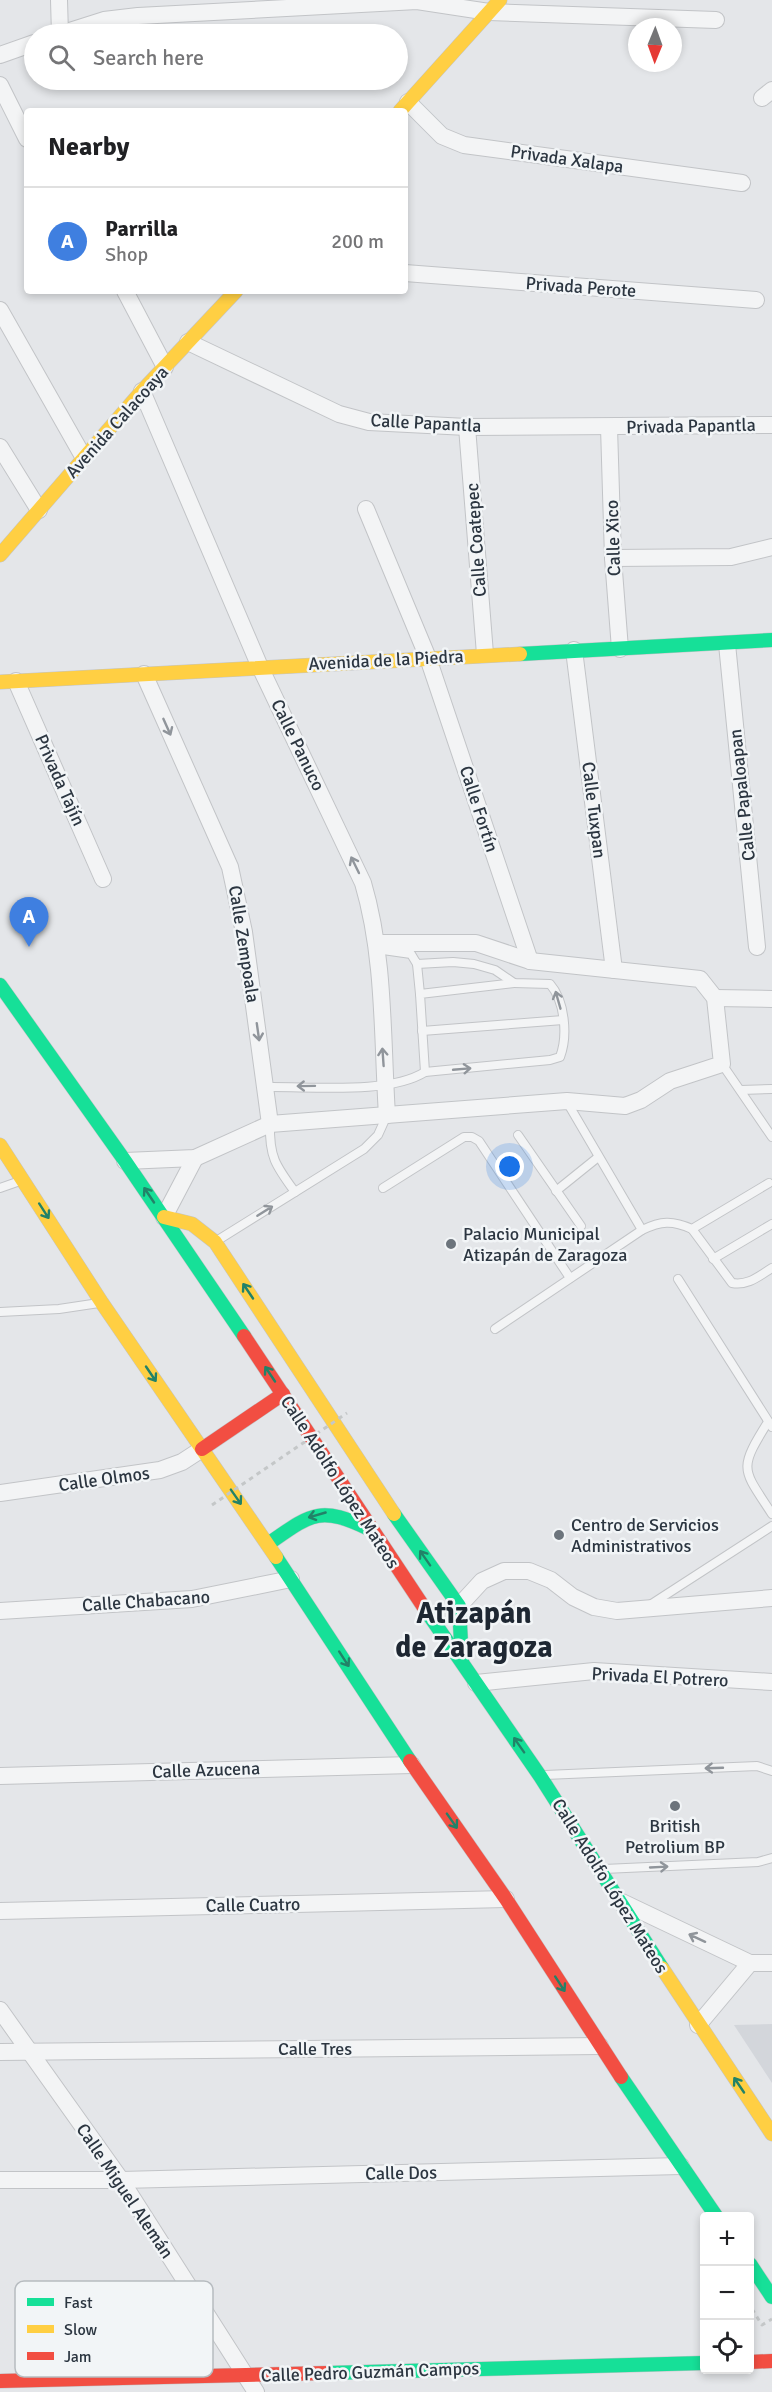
<!DOCTYPE html>
<meta charset="utf-8">
<style>
body{margin:0;font-family:Signika,sans-serif;background:#f6f6f6;color:#202124}
.controls{position:absolute;right:18px;bottom:18px;display:grid;overflow:hidden;border-radius:6px;box-shadow:0 3px 9px #0003}
.controls button{width:54px;height:54px;display:grid;place-items:center;padding:0;border:0;border-bottom:2px solid #e0e0e0;background:#fff;color:#202124;font:30px sans-serif}
.compass{position:absolute;left:628px;top:18px;width:54px;height:54px;border-radius:50%;background:#fff;box-shadow:0 3px 9px #0003;rotate:181deg}
.you{position:absolute;left:510px;top:1167px;width:21px;height:21px;margin:-15px;border:4px solid #fff;border-radius:50%;background:#1a73e8;box-shadow:0 0 0 9px #1a73e833}
.badge{display:grid;place-items:center;width:39px;height:39px;border-radius:50%;background:#2563eb;color:#fff;font-size:20px;font-weight:700}
.pin{position:absolute;translate:-50% -50px;filter:drop-shadow(0 2px 3px #0008)}
.pin::after{content:'';position:absolute;top:32px;width:21px;height:18px;background:inherit;clip-path:polygon(0 0,100% 0,50% 100%)}
.list{margin:0;padding:0;list-style:none}
h2{display:flex;justify-content:space-between;align-items:center;height:78px;margin:0;padding:0 24px;font-size:26px}
h2 small{font-size:20px;font-weight:400;color:#757577}
.list li{display:grid;grid-template-columns:39px 1fr auto;gap:18px;align-items:center;box-sizing:border-box;height:108px;padding:0 24px;border-top:2px solid #e0e0e0}
.list b{display:block;font-size:22px;white-space:nowrap}
.list p{margin:0;font-size:20px;white-space:nowrap;color:#757577}
.list em{font-size:20px;font-style:normal;color:#757577}
.icon{flex:none;width:33px;height:33px;fill:none;stroke:currentColor;stroke-width:2;stroke-linecap:round;stroke-linejoin:round}
.map{position:relative;flex:none;width:772px;height:2392px;overflow:hidden}
.search{position:absolute;background:#fff;box-shadow:0 3px 9px #0003;left:24px;top:24px;width:384px;height:66px;display:flex;align-items:center;gap:15px;box-sizing:border-box;padding:0 21px;border-radius:33px;color:#757577;font-size:22px}
.panel{position:absolute;background:#fff;box-shadow:0 3px 9px #0003;left:24px;top:108px;width:384px;height:186px;border-radius:6px}
.map>svg:first-child{display:block}
.built{fill:#d3d6db}
.lines{fill:none;stroke-linecap:round;stroke-linejoin:round}
.lane-casing{stroke:#c2c4c7;stroke-width:10}
.street-casing{stroke:#c2c4c7;stroke-width:18}
.fast-casing{stroke:#c2c4c7;stroke-width:15}
.slow-casing{stroke:#c2c4c7;stroke-width:15}
.jam-casing{stroke:#c2c4c7;stroke-width:15}
.path{stroke:#c4c7c8;stroke-width:3;stroke-dasharray:4.5 4.5;stroke-linecap:butt}
.lane{stroke:#f3f4f5;stroke-width:8}
.street{stroke:#f3f4f5;stroke-width:16}
.fast{stroke:#16e098;stroke-width:14}
.slow{stroke:#ffcf43;stroke-width:14}
.jam{stroke:#f24e42;stroke-width:14}
.path-bridge{stroke:#c4c7c8;stroke-width:3;stroke-dasharray:4.5 4.5;stroke-linecap:butt}
.oneway{stroke:#90959b}
.oneway2{stroke:#228268}
.poi-dot{fill:#6c747c;stroke:#f2f5f7;stroke-width:2}
.labels{text-anchor:middle;dominant-baseline:central;stroke-width:5;stroke-linejoin:round;paint-order:stroke}
.street-label{font-size:18px;fill:#2c3641;stroke:#f2f5f7}
.poi-label{font-size:18px;fill:#2c3641;stroke:#f2f5f7;text-anchor:start}
.town-label{font-size:30px;font-weight:bold;fill:#1e2732;stroke:#f2f5f7}
.key{fill:#f2f5f7;stroke:#b7bcc0;stroke-width:1.5}
.key-label{font-size:16px;fill:#2c3641}
</style>
<div class="map">
<svg width="772" height="2392" viewBox="0 0 772 2392">
<rect width="100%" height="100%" fill="#e4e6e9"/>
<polygon class="built" points="772,2024 772,2083 734,2025"/>
<g class="lines">
<defs>
<g id="lane">
<polyline points="417,964 420,994"/>
<polyline points="422,1031 563,1020"/>
<polyline points="722,1064 772,1137"/>
<polyline points="425,1072 420,994 514,983"/>
<path d="M265,1087C310,1086 388,1095 425,1072L550,1060L560,1057C568,1036 565,1001 550,984L514,983L495,970L474,964L453,962L417,964L411,954L383,950"/>
<polyline points="741,1090 772,1089"/>
<polyline points="567,1102 642,1230"/>
<path d="M270,1124C269,1157 276,1166 295,1192"/>
<polyline points="518,1135 581,1226"/>
<polyline points="0,1188 20,1181"/>
<polyline points="383,1188 464,1137 472,1137 479,1141 570,1278"/>
<polyline points="556,1191 597,1158"/>
<path d="M692,1229L732,1283C748,1286 759,1276 772,1268"/>
<polyline points="218,1240 364,1149 378,1135 387,1115"/>
<polyline points="713,1259 772,1224"/>
<polyline points="678,1279 772,1427"/>
<polyline points="0,1312 59,1309 99,1303"/>
<path d="M495,1329L642,1230C661,1221 672,1220 692,1229L769,1183"/>
<path d="M768,1422C738,1470 742,1468 772,1514"/>
<polyline points="650,1605 772,1526"/>
<polyline points="545,1775 757,1766 772,1771"/>
<polyline points="604,1869 758,1862 772,1858"/>
</g>
<g id="street">
<polyline points="59,0 60,34"/>
<polyline points="60,34 104,20 138,16 417,1 489,12 716,20"/>
<polyline points="0,55 34,43"/>
<polyline points="0,85 27,139"/>
<polyline points="762,98 772,90"/>
<polyline points="408,102 442,136 464,145 742,183"/>
<polyline points="405,273 756,300"/>
<polyline points="125,291 165,367"/>
<polyline points="0,310 84,458"/>
<polyline points="188,342 339,414 369,422 467,427 772,425"/>
<path d="M142,391L260,667L363,883C385,957 382,1038 387,1115"/>
<polyline points="467,427 485,654"/>
<polyline points="609,427 613,558 620,649"/>
<polyline points="0,447 39,510"/>
<polyline points="366,509 428,658 530,961"/>
<polyline points="613,558 731,557 772,547"/>
<polyline points="727,644 757,947"/>
<polyline points="574,650 614,970"/>
<polyline points="144,674 230,867 244,932 270,1124"/>
<polyline points="16,681 103,879"/>
<polyline points="715,998 772,999"/>
<polyline points="125,1161 195,1158 270,1124 567,1101 625,1106 641,1100 670,1081 722,1064 715,998 700,979 530,961 476,943 376,943"/>
<polyline points="164,1217 195,1158"/>
<polyline points="0,1493 160,1470 182,1462 202,1449"/>
<polyline points="459,1606 482,1581 504,1571 529,1571 551,1580 573,1597 594,1607 617,1611 772,1598"/>
<polyline points="0,1611 192,1599 291,1579"/>
<polyline points="476,1683 594,1671 772,1682"/>
<polyline points="0,1776 412,1765"/>
<polyline points="622,1902 750,1963 772,1963"/>
<polyline points="0,1911 506,1899"/>
<polyline points="0,2010 121,2180 256,2392"/>
<polyline points="698,2025 750,1963"/>
<polyline points="0,2052 600,2046"/>
<polyline points="0,2180 121,2180 681,2166"/>
</g>
<g id="fast">
<polyline points="520,654 772,640"/>
<polyline points="0,985 125,1161 244,1336"/>
<polyline points="394,1514 459,1606 462,1661"/>
<path d="M268,1544C311,1514 319,1505 369,1529"/>
<polyline points="276,1557 410,1761"/>
<polyline points="427,1612 540,1776 662,1968"/>
<polyline points="621,2077 716,2216"/>
<polyline points="750,2264 772,2297"/>
<polyline points="328,2373 704,2363"/>
</g>
<g id="slow">
<polyline points="400,111 500,0"/>
<polyline points="0,555 142,391 236,291"/>
<polyline points="0,682 520,654"/>
<polyline points="0,1145 102,1303 276,1557"/>
<polyline points="164,1217 192,1224 215,1242 394,1514"/>
<polyline points="662,1968 772,2134"/>
</g>
<g id="jam">
<polyline points="244,1336 427,1612"/>
<polyline points="202,1449 283,1394"/>
<polyline points="410,1761 506,1899 621,2077"/>
<polyline points="750,2362 772,2361"/>
<polyline points="0,2381 328,2373"/>
</g>
</defs>
<use href="#lane" class="lane-casing"/>
<use href="#street" class="street-casing"/>
<use href="#fast" class="fast-casing"/>
<use href="#slow" class="slow-casing"/>
<use href="#jam" class="jam-casing"/>
<polyline class="path" points="752,2309 762,2325 772,2319"/>
<use href="#lane" class="lane"/>
<use href="#street" class="street"/>
<use href="#fast" class="fast"/>
<use href="#slow" class="slow"/>
<use href="#jam" class="jam"/>
<polyline class="path-bridge" points="212,1505 347,1413"/>
</g>
<defs><path id="oneway-shaft" d="M-6 0H5M1.5-3L5.5 0L1.5 3" fill="none" stroke-width="1.6" stroke-linecap="round" stroke-linejoin="round" transform="scale(1.5)"/></defs>
<g class="oneway">
<use href="#oneway-shaft" transform="translate(167 727) rotate(66)"/>
<use href="#oneway-shaft" transform="translate(355 865) rotate(-116)"/>
<use href="#oneway-shaft" transform="translate(558 1000) rotate(-106)"/>
<use href="#oneway-shaft" transform="translate(258 1032) rotate(82)"/>
<use href="#oneway-shaft" transform="translate(383 1057) rotate(-94)"/>
<use href="#oneway-shaft" transform="translate(462 1069) rotate(-5)"/>
<use href="#oneway-shaft" transform="translate(306 1086) rotate(179)"/>
<use href="#oneway-shaft" transform="translate(265 1211) rotate(-32)"/>
<use href="#oneway-shaft" transform="translate(714 1768) rotate(178)"/>
<use href="#oneway-shaft" transform="translate(659 1867) rotate(-3)"/>
<use href="#oneway-shaft" transform="translate(697 1938) rotate(-155)"/>
</g>
<g class="oneway2">
<use href="#oneway-shaft" transform="translate(149 1195) rotate(-124)"/>
<use href="#oneway-shaft" transform="translate(44 1211) rotate(57)"/>
<use href="#oneway-shaft" transform="translate(248 1291) rotate(-124)"/>
<use href="#oneway-shaft" transform="translate(151 1374) rotate(56)"/>
<use href="#oneway-shaft" transform="translate(270 1374) rotate(-124)"/>
<use href="#oneway-shaft" transform="translate(236 1497) rotate(55)"/>
<use href="#oneway-shaft" transform="translate(317 1515) rotate(164)"/>
<use href="#oneway-shaft" transform="translate(425 1558) rotate(-125)"/>
<use href="#oneway-shaft" transform="translate(344 1659) rotate(57)"/>
<use href="#oneway-shaft" transform="translate(519 1745) rotate(-125)"/>
<use href="#oneway-shaft" transform="translate(452 1821) rotate(55)"/>
<use href="#oneway-shaft" transform="translate(560 1984) rotate(57)"/>
<use href="#oneway-shaft" transform="translate(739 2085) rotate(-124)"/>
</g>
<g class="poi-dot">
<circle cx="451" cy="1244" r="6"/>
<circle cx="559" cy="1535" r="6"/>
<circle cx="675" cy="1806" r="6"/>
</g>
<g class="labels">
<g class="street-label">
<text transform="translate(567 159) rotate(8)">Privada Xalapa</text>
<text transform="translate(581 287) rotate(4)">Privada Perote</text>
<text transform="translate(117 422) rotate(-48)">Avenida Calacoaya</text>
<text transform="translate(426 423) rotate(3)">Calle Papantla</text>
<text transform="translate(691 426) rotate(-1)">Privada Papantla</text>
<text transform="translate(613 538) rotate(-92)">Calle Xico</text>
<text transform="translate(476 540) rotate(-94)">Calle Coatepec</text>
<text transform="translate(386 660) rotate(-3)">Avenida de la Piedra</text>
<text transform="translate(298 745) rotate(64)">Calle Panuco</text>
<text transform="translate(60 780) rotate(66)">Privada Tajín</text>
<text transform="translate(742 795) rotate(-96)">Calle Papaloapan</text>
<text transform="translate(479 809) rotate(72)">Calle Fortín</text>
<text transform="translate(594 810) rotate(83)">Calle Tuxpan</text>
<text transform="translate(244 944) rotate(81)">Calle Zempoala</text>
<text transform="translate(104 1479) rotate(-8)">Calle Olmos</text>
<text transform="translate(340 1482) rotate(57)">Calle Adolfo López Mateos</text>
<text transform="translate(146 1601) rotate(-4)">Calle Chabacano</text>
<text transform="translate(660 1677) rotate(3)">Privada El Potrero</text>
<text transform="translate(206 1770) rotate(-2)">Calle Azucena</text>
<text transform="translate(610 1886) rotate(58)">Calle Adolfo López Mateos</text>
<text transform="translate(253 1905) rotate(-1)">Calle Cuatro</text>
<text x="315" y="2049">Calle Tres</text>
<text transform="translate(401 2173) rotate(-1)">Calle Dos</text>
<text transform="translate(125 2191) rotate(56)">Calle Miguel Alemán</text>
<text transform="translate(370 2372) rotate(-2)">Calle Pedro Guzmán Campos</text>
</g>
<g class="poi-label">
<text x="463" y="1234">Palacio Municipal<tspan x="463" dy="21">Atizapán de Zaragoza</tspan></text>
<text x="571" y="1525">Centro de Servicios<tspan x="571" dy="21">Administrativos</tspan></text>
<text x="675" y="1826" text-anchor="middle">British<tspan x="675" dy="21">Petrolium BP</tspan></text>
</g>
<g class="town-label">
<text x="474" y="1613">Atizapán<tspan x="474" dy="34">de Zaragoza</tspan></text>
</g>
</g>
<rect x="15" y="2281" width="198" height="96" rx="9" class="key"/>
<rect x="27" y="2298" width="27" height="8" fill="#16e098"/>
<rect x="27" y="2325" width="27" height="8" fill="#ffcf43"/>
<rect x="27" y="2352" width="27" height="8" fill="#f24e42"/>
<g class="key-label">
<text x="64" y="2308">Fast</text>
<text x="64" y="2335">Slow</text>
<text x="64" y="2362">Jam</text>
</g>
</svg>
<div class="controls">
<button>+</button>
<button>−</button>
<button><svg class="icon" aria-label="locate" viewBox="0 0 24 24"><circle cx="12" cy="12" r="6"/><path d="M12 2v4M12 18v4M2 12h4M18 12h4"/></svg></button>
</div>
<svg class="compass" viewBox="-18 -18 36 36"><path d="M0-13l5 13h-10z" fill="#e53935"/><path d="M0 13l5-13h-10z" fill="#757577"/></svg>
<div class="you"></div>
<div class="pin badge" style="left:29px;top:947px;background:#3f7fe0">A</div>
<div class="search"><svg class="icon" aria-label="search" viewBox="0 0 24 24"><circle cx="10" cy="10" r="6"/><path d="M15 15l6 6"/></svg>Search here</div>
<section class="panel">
<h2>Nearby<small></small></h2>
<ul class="list">
<li><span class="badge" style="background:#3f7fe0">A</span><div><b>Parrilla</b><p>Shop</p></div><em>200 m</em></li>
</ul>
</section>
</div>
